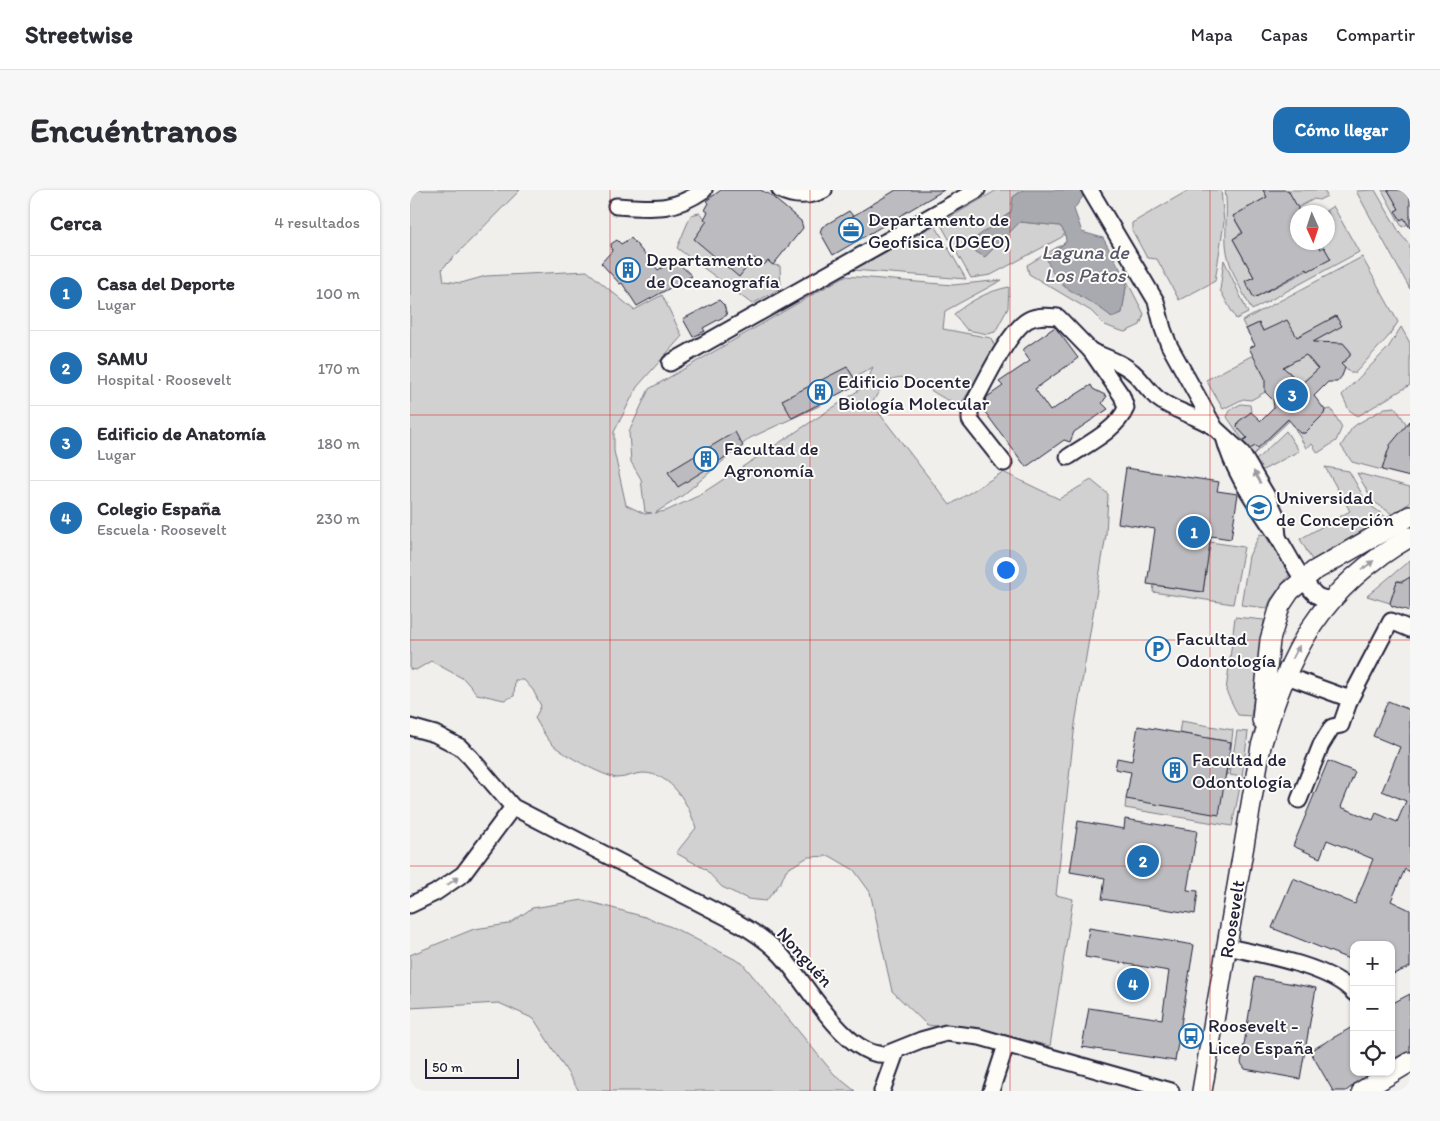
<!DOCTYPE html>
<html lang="es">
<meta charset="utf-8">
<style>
body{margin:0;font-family:Itim,sans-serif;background:#f7f7f7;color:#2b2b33}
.controls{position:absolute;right:15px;bottom:15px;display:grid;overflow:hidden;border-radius:10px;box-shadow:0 1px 4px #0004}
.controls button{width:45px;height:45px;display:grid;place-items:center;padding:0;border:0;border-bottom:1px solid #e1e1e2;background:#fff;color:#2b2b33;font:25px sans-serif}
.compass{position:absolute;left:880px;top:15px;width:45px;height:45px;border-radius:50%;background:#fff;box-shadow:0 1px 4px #0004;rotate:177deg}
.scale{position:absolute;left:15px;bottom:12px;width:94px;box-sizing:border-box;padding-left:5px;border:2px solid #22223b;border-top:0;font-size:14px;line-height:18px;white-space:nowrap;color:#22223b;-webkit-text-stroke:4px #fdfcf7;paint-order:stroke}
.you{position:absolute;left:595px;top:379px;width:18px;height:18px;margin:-12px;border:4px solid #fff;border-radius:50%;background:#1a73e8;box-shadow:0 0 0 8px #1a73e833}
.badge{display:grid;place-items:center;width:32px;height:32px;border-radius:50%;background:#1f6fb2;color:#fff;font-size:16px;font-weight:700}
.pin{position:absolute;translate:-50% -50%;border:2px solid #fff;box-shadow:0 1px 5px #0006}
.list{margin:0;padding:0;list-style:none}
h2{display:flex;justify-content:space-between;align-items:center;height:65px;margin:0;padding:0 20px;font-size:21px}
h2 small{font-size:16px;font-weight:400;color:#7c7c81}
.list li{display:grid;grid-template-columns:32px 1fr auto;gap:15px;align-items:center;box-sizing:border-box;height:75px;padding:0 20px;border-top:1px solid #e1e1e2}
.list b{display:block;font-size:19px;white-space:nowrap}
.list p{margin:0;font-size:16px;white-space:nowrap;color:#7c7c81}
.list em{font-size:16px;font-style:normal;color:#7c7c81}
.icon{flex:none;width:28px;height:28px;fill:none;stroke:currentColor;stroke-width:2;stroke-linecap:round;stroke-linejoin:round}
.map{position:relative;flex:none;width:1000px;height:901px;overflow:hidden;border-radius:15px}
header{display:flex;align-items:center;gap:30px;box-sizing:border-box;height:70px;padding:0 25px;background:#fff;border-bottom:1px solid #e1e1e2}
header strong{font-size:24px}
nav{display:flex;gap:28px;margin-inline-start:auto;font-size:18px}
.intro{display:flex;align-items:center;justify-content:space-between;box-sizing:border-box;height:120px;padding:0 30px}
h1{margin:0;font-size:35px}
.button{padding:12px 22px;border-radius:15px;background:#1f6fb2;color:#fff;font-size:18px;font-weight:700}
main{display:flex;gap:30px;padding:0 30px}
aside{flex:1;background:#fff;border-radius:15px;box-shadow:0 1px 4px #0004}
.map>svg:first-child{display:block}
.green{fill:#d2d1d1;stroke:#7a7a86;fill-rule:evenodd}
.water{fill:#a9a9b0;stroke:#737381}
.building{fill:#bcbcc0;stroke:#22223b;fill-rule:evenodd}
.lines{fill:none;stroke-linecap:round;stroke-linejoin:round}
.minor-casing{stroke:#22223b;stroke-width:19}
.major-casing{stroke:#22223b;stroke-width:22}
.minor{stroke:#fdfcf7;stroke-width:15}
.major{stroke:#fdfcf7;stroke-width:19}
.oneway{fill:#9a9aa2}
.grid{fill:none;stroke:#d62828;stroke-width:1;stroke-opacity:0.55}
.labels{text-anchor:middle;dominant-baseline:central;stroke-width:4;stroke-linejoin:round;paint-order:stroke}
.poi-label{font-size:19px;fill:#22223b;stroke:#fdfcf7;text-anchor:start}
.street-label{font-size:19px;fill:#22223b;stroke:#fdfcf7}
.water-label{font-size:20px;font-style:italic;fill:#58586a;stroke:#fdfcf7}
</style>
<header>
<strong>Streetwise</strong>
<nav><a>Mapa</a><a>Capas</a><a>Compartir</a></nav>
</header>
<div class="intro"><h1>Encuéntranos</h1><a class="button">Cómo llegar</a></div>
<main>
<aside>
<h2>Cerca<small>4 resultados</small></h2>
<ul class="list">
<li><span class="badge">1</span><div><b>Casa del Deporte</b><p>Lugar</p></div><em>100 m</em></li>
<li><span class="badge">2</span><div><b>SAMU</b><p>Hospital · Roosevelt</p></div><em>170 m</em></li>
<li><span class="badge">3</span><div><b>Edificio de Anatomía</b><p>Lugar</p></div><em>180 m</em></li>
<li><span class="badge">4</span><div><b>Colegio España</b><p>Escuela · Roosevelt</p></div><em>230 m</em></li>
</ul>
</aside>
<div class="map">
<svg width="1000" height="901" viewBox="0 0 1000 901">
<rect width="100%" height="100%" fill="#f0efec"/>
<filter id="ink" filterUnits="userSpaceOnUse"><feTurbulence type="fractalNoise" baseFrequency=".02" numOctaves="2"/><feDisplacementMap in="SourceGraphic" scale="10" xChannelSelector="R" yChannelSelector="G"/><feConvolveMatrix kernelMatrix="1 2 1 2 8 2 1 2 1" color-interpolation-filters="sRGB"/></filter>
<g filter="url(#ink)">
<g class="green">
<path d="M0,0H110L32,79L34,91L51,93L76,86L177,81L224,120L252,105L272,146L227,197L204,242V261L216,315L235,324L242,323L235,322L231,289L221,272L219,242L239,199L435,86L543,95L592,90L535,121L533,139L581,148L586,159L553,211C526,221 491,151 462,214L540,315L593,282L649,309L681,290L698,304L696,345L665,534L646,705L663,709L640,856L581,842L517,835L482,801L460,702L444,680L420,666L398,667L376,680L371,692L356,711L338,709L312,697L295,679L266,663L286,638C279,615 262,583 233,583C225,583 216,588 207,588C193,586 152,564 142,554C135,547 130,536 125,528L131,516L123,500L114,490H105L104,506L94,510L67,504L54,489L21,471L6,480L0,479ZM463,177L456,195L436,209L288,306L256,321L245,323L272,306L340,248L409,216L442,189Z"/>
<polygon points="587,0 613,0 603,7 601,22 590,30 575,67 610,32 650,36 655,43 652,47 581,85 561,88 530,33"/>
<polygon points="779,0 811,0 814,32 805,91 769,110 747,69 737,68 722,40 722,33"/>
<path d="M815,0H853L857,7L823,26L832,42L823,49L844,87L835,91L844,108L920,69L914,57L910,59L906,53L918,52V22H914L923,16L949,62L842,120C832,101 817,76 816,54C815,36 818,19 815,0Z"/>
<polygon points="878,0 914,0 917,6 909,10 904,9 887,18"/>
<polygon points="965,0 991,45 1000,55 1000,99 946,1"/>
<polygon points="972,0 978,0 989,19 986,21 990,30 1000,25 1000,33 992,37"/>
<polygon points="289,23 354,75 358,71 363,75 370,76 371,98 342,114 267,58 281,25"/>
<polygon points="525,35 556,89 443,80"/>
<polygon points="656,52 650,57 649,90 654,96 681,110 702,127 712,123 717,91 734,124 730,135 715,142 705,139 695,135 681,121 619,84 617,75"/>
<polygon points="952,67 988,132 978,147 945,183 940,183 931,174 940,166 940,161 933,153 901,171 908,179 891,194 878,181 865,180 855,202 841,210 833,209 813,219 796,190 843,165 894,157 931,136 926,127 863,160 849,133 836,139 832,131"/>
<polygon points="814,70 838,123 826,129 810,100"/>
<path d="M599,97L598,118L585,142L578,144L557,140L544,124C560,111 578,101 599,97Z"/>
<polygon points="991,137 1000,153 1000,195 948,226 939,220 932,205 978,158"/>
<polygon points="831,214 840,215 841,222 828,232 827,237 848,258 879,229 880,230 843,265 817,227 821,219"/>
<path d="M985,217L997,235L994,238L999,243C979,251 978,259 972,280L942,272L931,256L942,238L947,234L975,218Z"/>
<polygon points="921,219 932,237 926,251 908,263 902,254 896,258 883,235 890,243 895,243 914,224 915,220"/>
<polygon points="876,241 889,261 851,281 846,270"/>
<polygon points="915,277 939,281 957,313 976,327 902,370 890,349 940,321"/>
<polygon points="947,283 1000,297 1000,313 982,324 963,311"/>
<polygon points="850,344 855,345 880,384 861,409 857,418 831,415 839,366"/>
<polygon points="800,352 834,357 823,414 743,402 744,395 793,402"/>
<polygon points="1000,370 1000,390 987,391 980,413 957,406"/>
<polygon points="825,427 854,430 841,526 828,525 816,501"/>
<polygon points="771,531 823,540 818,585 816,585 821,552 769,543"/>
<polygon points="827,541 838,542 832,587 820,585"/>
<polygon points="814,595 830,597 822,636 715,618 716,609"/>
<polygon points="173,710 235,727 264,738 332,773 424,884 445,901 169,901 124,829 89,813 0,818 0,765 64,739 99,734 122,718"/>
</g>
<path class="water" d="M613,0H671L674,5L664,19L672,42L693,48L717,91L712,123L702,127C687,115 671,107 655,97C648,92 637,76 637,67L656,52L655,43L650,36L610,32L575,67L566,62L564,49L601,22L603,7Z"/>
<g class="building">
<polygon points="311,0 350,0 359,4 391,31 393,38 363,75 358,71 354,75 344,68 329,87 284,49 297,31 294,29 298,22 295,20 299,13 296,11"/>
<polygon points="486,0 534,0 423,65 410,42 412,37 439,21 443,26"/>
<polygon points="853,0 878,0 888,18 888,52 906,52 910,59 914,57 921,69 898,81 897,79 844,108 835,91 844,87 823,49 833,43 823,26 857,7"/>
<polygon points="978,0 1000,0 1000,38 994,28 991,30 985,21 989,19"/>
<polygon points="221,48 248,80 265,70 282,86 227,116 212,93 210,94 191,73 202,61 201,54 207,50 211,54"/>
<polygon points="309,110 314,115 317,125 293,138 295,141 283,147 273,129"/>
<path d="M926,126L932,136L903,152L933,153L940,161V166L931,174L935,178L932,186L927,192H918L904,206L915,220L914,224L895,243H890L878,229L848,258L845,256L840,259L832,251L837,248L827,237L828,232L841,222L851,231L864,218L863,210L855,202V188L839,158L845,155L836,139L849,133L853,141L877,130L887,147ZM896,165L908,179L891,194L873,177Z"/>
<polygon points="645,137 668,168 625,199 640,221 681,195 683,199 697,206 692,213 698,219 664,242 660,252 654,250 616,277 572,218 577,207 593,196 589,192 620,171 612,160"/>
<polygon points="437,177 448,194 382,228 372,210"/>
<polygon points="1000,231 1000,287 972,280 980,255"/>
<polygon points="325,242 333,256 268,297 258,282"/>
<polygon points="716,278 809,292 807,301 828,304 821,349 801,346 793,402 737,394 745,339 708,333"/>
<polygon points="1000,387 1000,421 982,416 980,413 987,391 992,392"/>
<polygon points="978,511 1000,520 1000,682 995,679 981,711 1000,720 1000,777 981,785 981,755 944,755 944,771 862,738 883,688 945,714 963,669 917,650 910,668 883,656 918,571 945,582 931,617 963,630 966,623 987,632 996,611 972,601 990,557 963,546"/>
<polygon points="728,536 821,552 809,625 716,609 721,582 705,579 707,568 722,571"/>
<polygon points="715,629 787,641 777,700 788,701 785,724 692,709 695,688 660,682 668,631 714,639"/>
<polygon points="679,738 784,755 765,871 672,857 679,818 752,829 759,781 675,767"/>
<polygon points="845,787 906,798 890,889 835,879 831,873"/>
<polygon points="1000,804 1000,861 981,870 981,814"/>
<polygon points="944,836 944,882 961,882 936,901 923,901 900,861"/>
</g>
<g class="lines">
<defs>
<g id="minor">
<path d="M370,0C384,7 400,7 414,0"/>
<polyline points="680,0 746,111 753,139 759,155 805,238 831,262 857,306 866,325 868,347"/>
<path d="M206,16C243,18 262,22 294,0"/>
<polyline points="260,173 567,0"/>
<path d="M814,247C824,286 848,316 869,349C880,367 890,389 905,404C910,409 917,409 923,409"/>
<path d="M658,267C677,254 707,240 716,218L712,206L681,161C697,168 714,173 726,185C733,192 739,201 747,208C763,221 785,225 802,236"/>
<path d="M594,273L560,230V220C572,198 598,141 618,130C627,125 638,126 648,127L681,161"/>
<polyline points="874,485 940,509"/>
<path d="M0,537L25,544L50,557L60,567L103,617L328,733C344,742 358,751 371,765C396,792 437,869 476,864L511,850L536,843L570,847L761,901"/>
<polyline points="889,610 911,555 922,537 931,535 940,509 981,431 1000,439"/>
<polyline points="0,715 25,703 53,684 103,617"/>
<path d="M817,757C851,764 922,777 944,803"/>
<polyline points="472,901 486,862"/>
<polyline points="581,901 596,855"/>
</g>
<g id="major">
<polyline points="852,530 860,450 870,416 880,401 904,381 1000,326"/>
<path d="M792,901L851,556C880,460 910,399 1000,347"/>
<polyline points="952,901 1000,872"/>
</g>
</defs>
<use href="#minor" class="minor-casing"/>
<use href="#major" class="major-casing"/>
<use href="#minor" class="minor"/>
<use href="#major" class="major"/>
</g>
<defs><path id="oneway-solid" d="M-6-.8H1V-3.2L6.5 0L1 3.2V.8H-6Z" transform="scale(1.25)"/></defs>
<g class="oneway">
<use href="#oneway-solid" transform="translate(847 287) rotate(-120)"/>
<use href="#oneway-solid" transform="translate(958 375) rotate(-37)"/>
<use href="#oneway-solid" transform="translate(886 462) rotate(-62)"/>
<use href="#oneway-solid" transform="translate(43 691) rotate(-35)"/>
</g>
</g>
<path class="grid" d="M200,0V901M400,0V901M600,0V901M800,0V901M0,225H1000M0,450H1000M0,676H1000"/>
<defs>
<symbol id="office-ring" viewBox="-11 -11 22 22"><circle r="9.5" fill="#fdfcf7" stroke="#1f6fb2" stroke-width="1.5"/><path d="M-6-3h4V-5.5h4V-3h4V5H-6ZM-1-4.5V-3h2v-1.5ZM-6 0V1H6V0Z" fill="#1f6fb2"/></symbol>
<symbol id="building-ring" viewBox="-11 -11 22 22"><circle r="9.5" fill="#fdfcf7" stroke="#1f6fb2" stroke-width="1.5"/><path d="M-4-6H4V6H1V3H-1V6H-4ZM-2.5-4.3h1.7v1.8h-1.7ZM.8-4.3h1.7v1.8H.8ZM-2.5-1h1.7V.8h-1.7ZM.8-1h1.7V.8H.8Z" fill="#1f6fb2"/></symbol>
<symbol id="university-ring" viewBox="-11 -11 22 22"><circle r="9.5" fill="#fdfcf7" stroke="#1f6fb2" stroke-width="1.5"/><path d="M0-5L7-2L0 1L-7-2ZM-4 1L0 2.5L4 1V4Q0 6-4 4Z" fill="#1f6fb2"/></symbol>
<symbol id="parking-ring" viewBox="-11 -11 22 22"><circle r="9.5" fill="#fdfcf7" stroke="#1f6fb2" stroke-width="1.5"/><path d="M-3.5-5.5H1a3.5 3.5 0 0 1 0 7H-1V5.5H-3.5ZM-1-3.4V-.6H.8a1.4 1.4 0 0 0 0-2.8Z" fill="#1f6fb2"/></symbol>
<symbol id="bus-ring" viewBox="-11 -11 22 22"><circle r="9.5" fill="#fdfcf7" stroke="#1f6fb2" stroke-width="1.5"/><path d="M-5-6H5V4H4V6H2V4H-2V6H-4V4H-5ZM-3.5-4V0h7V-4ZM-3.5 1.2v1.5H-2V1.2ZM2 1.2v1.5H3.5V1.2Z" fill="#1f6fb2"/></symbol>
</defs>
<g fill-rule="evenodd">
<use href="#office-ring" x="427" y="26" width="28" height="28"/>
<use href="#building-ring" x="204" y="66" width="28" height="28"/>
<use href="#building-ring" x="396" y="188" width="28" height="28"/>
<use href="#building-ring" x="282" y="255" width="28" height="28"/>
<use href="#university-ring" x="835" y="304" width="28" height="28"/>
<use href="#parking-ring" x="734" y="445" width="28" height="28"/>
<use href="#building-ring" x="751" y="566" width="28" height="28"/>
<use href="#bus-ring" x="767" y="832" width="28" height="28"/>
</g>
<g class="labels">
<g class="poi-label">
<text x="458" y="29">Departamento de<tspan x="458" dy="22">Geofísica (DGEO)</tspan></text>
<text x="236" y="69">Departamento<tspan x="236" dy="22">de Oceanografía</tspan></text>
<text x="428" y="191">Edificio Docente<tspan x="428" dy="22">Biología Molecular</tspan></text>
<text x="314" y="258">Facultad de<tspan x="314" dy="22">Agronomía</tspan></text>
<text x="866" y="307">Universidad<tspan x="866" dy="22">de Concepción</tspan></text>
<text x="766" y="448">Facultad<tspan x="766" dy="22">Odontología</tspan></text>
<text x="782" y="569">Facultad de<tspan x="782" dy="22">Odontología</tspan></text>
<text x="798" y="835">Roosevelt -<tspan x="798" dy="22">Liceo España</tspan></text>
</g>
<g class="street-label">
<text transform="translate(822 729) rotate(-81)">Roosevelt</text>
<text transform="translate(395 767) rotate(48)">Nonguén</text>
</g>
<g class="water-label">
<text x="675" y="62">Laguna de<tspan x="675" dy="23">Los Patos</tspan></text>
</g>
</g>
</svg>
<div class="controls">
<button>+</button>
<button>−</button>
<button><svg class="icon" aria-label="locate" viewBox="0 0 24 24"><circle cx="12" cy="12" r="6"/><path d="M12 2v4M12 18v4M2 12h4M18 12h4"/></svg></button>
</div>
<svg class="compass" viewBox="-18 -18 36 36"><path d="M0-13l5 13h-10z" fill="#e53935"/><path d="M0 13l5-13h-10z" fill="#7c7c81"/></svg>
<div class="scale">50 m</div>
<div class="you"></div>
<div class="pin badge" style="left:784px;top:342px">1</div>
<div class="pin badge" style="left:733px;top:671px">2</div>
<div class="pin badge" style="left:882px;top:205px">3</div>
<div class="pin badge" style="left:723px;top:794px">4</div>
</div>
</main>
